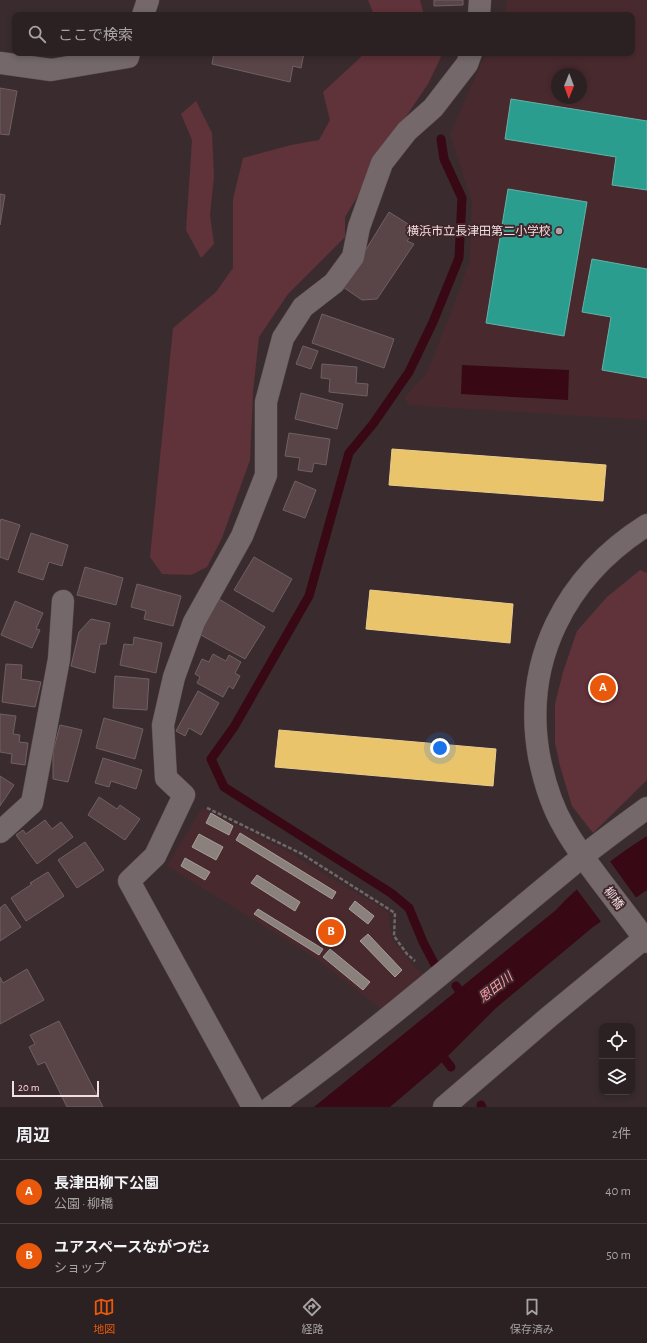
<!DOCTYPE html>
<html lang="ja">
<meta charset="utf-8">
<style>
body{margin:0;font-family:"Alegreya Sans","Noto Sans JP",sans-serif;background:#382e2f;color:#f1f3f6}
.controls{position:absolute;right:12px;bottom:12px;display:grid;overflow:hidden;border-radius:8px;box-shadow:0 2px 6px #0003}
.controls button{width:36px;height:36px;display:grid;place-items:center;padding:0;border:0;border-bottom:1px solid #483e40;background:#2c2122;color:#f1f3f6;font:20px sans-serif}
.compass{position:absolute;left:551px;top:68px;width:36px;height:36px;border-radius:50%;background:#2c2122;box-shadow:0 2px 6px #0003;rotate:181deg}
.scale{position:absolute;left:12px;bottom:10px;width:87px;box-sizing:border-box;padding-left:4px;border:2px solid #f1dfe1;border-top:0;font-size:11px;line-height:14px;white-space:nowrap;color:#f1dfe1;-webkit-text-stroke:3px #40262a;paint-order:stroke}
.you{position:absolute;left:440px;top:748px;width:14px;height:14px;margin:-10px;border:3px solid #fff;border-radius:50%;background:#1a73e8;box-shadow:0 0 0 6px #1a73e833}
.badge{display:grid;place-items:center;width:26px;height:26px;border-radius:50%;background:#ea580c;color:#fff;font-size:13px;font-weight:700}
.pin{position:absolute;translate:-50% -50%;border:2px solid #fff;box-shadow:0 1px 4px #0006}
.list{margin:0;padding:0;list-style:none}
h2{display:flex;justify-content:space-between;align-items:center;height:52px;margin:0;padding:0 16px;font-size:17px}
h2 small{font-size:13px;font-weight:400;color:#a6a3a5}
.list li{display:grid;grid-template-columns:26px 1fr auto;gap:12px;align-items:center;box-sizing:border-box;height:64px;padding:0 16px;border-top:1px solid #483e40}
.list b{display:block;font-size:15px;white-space:nowrap}
.list p{margin:0;font-size:13px;white-space:nowrap;color:#a6a3a5}
.list em{font-size:13px;font-style:normal;color:#a6a3a5}
.icon{flex:none;width:22px;height:22px;fill:none;stroke:currentColor;stroke-width:2;stroke-linecap:round;stroke-linejoin:round}
.map{position:relative;flex:none;width:647px;height:1107px;overflow:hidden}
.search{position:absolute;background:#2c2122;box-shadow:0 2px 6px #0003;left:12px;right:12px;top:12px;height:44px;display:flex;align-items:center;gap:10px;box-sizing:border-box;padding:0 14px;border-radius:8px;color:#a6a3a5;font-size:15px}
.sheet{height:180px;background:#2c2122}
nav{display:flex;justify-content:space-around;align-items:center;box-sizing:border-box;height:56px;border-top:1px solid #483e40;background:#2c2122;font-size:11px;color:#a6a3a5}
nav a{display:grid;justify-items:center;gap:2px}
nav .on{color:#ea580c}
.map>svg:first-child{display:block}
.built{fill:#482a2e;fill-rule:evenodd}
.green{fill:#603239}
.water{fill:#380815}
.pier{fill:#3a2c2e}
.homes{fill:#e9c46a;stroke:#ebcc8e}
.schools{fill:#2a9d8f;stroke:#66b1a8}
.industry{fill:#8a817c;stroke:#a99d9a}
.lines{fill:none;stroke-linecap:round;stroke-linejoin:round}
.stream{stroke:#380815;stroke-width:9}
.building{fill:#594447;stroke:#6e6163}
.minor-casing{stroke:#574a4b;stroke-width:23}
.path{stroke:#716768;stroke-width:2.5;stroke-dasharray:4 2;stroke-linecap:butt}
.minor{stroke:#74686a;stroke-width:22}
.poi-dot{fill:#b1a0a2;stroke:#40262a;stroke-width:1.5}
.labels{text-anchor:middle;dominant-baseline:central;stroke-width:4;stroke-linejoin:round;paint-order:stroke}
.poi-label{font-size:12px;fill:#f1dfe1;stroke:#40262a;text-anchor:end}
.street-label{font-size:12px;fill:#f1dfe1;stroke:#40262a}
.water-label{font-size:13px;font-style:italic;fill:#faa2ae;stroke:#40262a}
</style>
<div class="map">
<svg width="647" height="1107" viewBox="0 0 647 1107">
<rect width="100%" height="100%" fill="#3a2c2e"/>
<g class="built">
<path d="M506,0H647V420L409,405L404,398L427,373L457,297L470,260L472,202L450,134L486,53H632V15H503L507,6ZM557,74H581V98H557Z"/>
<polygon points="202,808 285,850 388,912 392,939 418,971 426,974 381,1009 317,959 167,866"/>
</g>
<g class="green">
<polygon points="368,0 420,0 424,15 374,15"/>
<polygon points="362,53 439,53 441,57 428,84 405,118 345,217 345,237 288,294 259,337 253,392 250,460 222,538 207,567 191,575 162,574 150,557 173,328 216,292 233,268 233,199 243,158 291,145 319,140 330,120 323,92 361,57"/>
<polygon points="196,101 212,133 214,176 210,215 214,244 201,258 186,230 192,140 181,114"/>
<polygon points="640,570 647,573 647,780 593,833 572,806 560,766 555,743 555,704 563,672 577,631 607,597"/>
</g>
<g class="water">
<polygon points="462,365 569,370 568,400 461,394"/>
<path d="M647,836V890L593,927L496,1008L438,1066L390,1107H314L556,910C583,881 614,857 647,836Z"/>
</g>
<polygon class="pier" points="609,860 637,899 602,923 575,887"/>
<g class="homes">
<polygon points="392,449 606,465 603,501 389,485"/>
<polygon points="370,590 513,604 510,643 366,629"/>
<polygon points="279,730 496,749 493,786 275,767"/>
</g>
<g class="schools">
<polygon points="511,99 647,121 647,190 612,185 616,157 505,139"/>
<polygon points="508,189 587,202 564,336 486,323"/>
<polygon points="592,259 647,269 647,378 602,370 611,317 582,312"/>
</g>
<g class="industry">
<polygon points="211,813 233,826 229,835 206,823"/>
<polygon points="240,833 336,892 332,899 236,840"/>
<polygon points="199,834 223,847 216,860 192,847"/>
<polygon points="185,858 210,872 205,880 181,866"/>
<polygon points="257,875 300,902 295,911 251,883"/>
<polygon points="355,901 374,916 368,924 349,909"/>
<polygon points="258,909 323,949 319,955 254,914"/>
<polygon points="368,934 402,970 395,977 360,941"/>
<polygon points="330,949 370,982 363,990 323,957"/>
</g>
<g class="lines">
<g class="stream">
<polyline points="434,963 423,942 409,908 391,893 224,787 211,759 234,727 309,596 349,453 373,424 409,372 433,322 459,258 462,198 444,159 441,139"/>
<polyline points="456,986 466,1000"/>
<polyline points="437,1049 451,1067"/>
<polyline points="481,1105 482,1107"/>
</g>
</g>
<g class="building">
<polygon points="434,0 463,0 463,5 434,6"/>
<polygon points="214,53 304,53 301,68 293,66 290,82 212,64"/>
<polygon points="0,88 17,91 9,135 0,134"/>
<polygon points="0,194 5,195 0,225"/>
<polygon points="389,212 416,229 407,241 414,244 377,299 362,300 343,287"/>
<polygon points="322,314 394,339 384,368 312,343"/>
<polygon points="303,346 318,351 311,369 296,364"/>
<polygon points="322,364 357,367 356,383 368,384 367,396 329,392 330,379 321,378"/>
<polygon points="301,393 343,404 337,429 295,419"/>
<polygon points="289,433 330,439 326,465 314,463 312,472 298,470 300,458 285,456"/>
<polygon points="295,481 316,490 305,518 283,510"/>
<polygon points="1,519 20,525 8,560 0,557 0,522"/>
<polygon points="31,533 68,545 62,566 49,562 43,580 18,572"/>
<polygon points="254,557 292,579 273,612 234,590"/>
<polygon points="85,567 123,578 116,605 77,595"/>
<polygon points="137,584 181,596 173,626 144,619 146,611 131,607"/>
<polygon points="219,599 265,627 245,659 199,634"/>
<polygon points="15,601 43,613 36,629 40,630 32,648 1,635"/>
<polygon points="91,619 110,623 106,644 100,644 95,673 71,666 79,632"/>
<polygon points="134,637 162,643 156,673 120,665 124,644 133,645"/>
<polygon points="213,654 226,661 229,655 241,662 235,673 240,676 233,689 229,686 223,697 197,683 200,677 195,674 202,659 209,662"/>
<polygon points="6,664 22,665 21,679 41,682 35,707 2,702"/>
<polygon points="115,676 149,679 147,710 113,708"/>
<polygon points="198,691 219,703 201,735 189,728 185,736 176,731"/>
<polygon points="0,714 16,716 13,734 20,735 19,742 28,743 25,765 11,763 12,754 0,752"/>
<polygon points="104,718 143,729 135,759 96,748"/>
<polygon points="60,725 82,730 68,782 53,779 53,752"/>
<polygon points="103,758 142,770 136,789 111,781 109,787 95,783"/>
<polygon points="0,776 14,785 0,806"/>
<polygon points="99,797 117,809 120,805 140,819 125,840 88,815"/>
<polygon points="45,820 52,829 61,822 73,837 37,864 16,835 23,830 26,834"/>
<polygon points="85,842 104,870 77,888 58,860"/>
<polygon points="48,872 64,896 26,921 11,898 32,884 30,883"/>
<polygon points="5,904 21,927 0,941 0,908"/>
<polygon points="27,969 44,1000 0,1024 0,977 3,983"/>
<polygon points="59,1021 103,1107 67,1107 45,1062 38,1065 29,1047 35,1044 30,1035"/>
</g>
<g class="lines">
<defs>
<g id="minor">
<polyline points="143,15 148,0"/>
<polyline points="479,15 480,0"/>
<polyline points="0,63 51,70 128,57 129,53"/>
<path d="M647,525C566,576 522,660 539,756C544,781 551,805 564,827C571,840 580,852 589,865C608,891 628,916 647,942"/>
<polyline points="0,832 32,803 59,659 63,601"/>
<polyline points="253,1107 129,881 155,856 184,795 166,778 163,725 174,677 194,622 242,536 266,475 266,402 283,338 303,307 334,283 353,257 359,227 382,163 407,131 433,108 467,64 471,53"/>
<path d="M271,1107C379,1030 479,941 582,857C603,840 625,824 647,808"/>
<polyline points="444,1107 550,1016 647,936"/>
</g>
</defs>
<use href="#minor" class="minor-casing"/>
<polyline class="path" points="207,808 302,854 395,913 394,936 407,954 415,961"/>
<use href="#minor" class="minor"/>
</g>
<circle class="poi-dot" cx="559" cy="231" r="4"/>
<g class="labels">
<g class="poi-label">
<text x="551" y="231">横浜市立長津田第二小学校</text>
</g>
<g class="street-label">
<text transform="translate(614 898) rotate(53)">柳橋</text>
</g>
<g class="water-label">
<text transform="translate(496 988) rotate(-38)">恩田川</text>
</g>
</g>
</svg>
<div class="controls">
<button><svg class="icon" aria-label="locate" viewBox="0 0 24 24"><circle cx="12" cy="12" r="6"/><path d="M12 2v4M12 18v4M2 12h4M18 12h4"/></svg></button>
<button><svg class="icon" aria-label="layers" viewBox="0 0 24 24"><path d="M12 4l9 5-9 5-9-5zM3 14l9 5 9-5"/></svg></button>
</div>
<svg class="compass" viewBox="-18 -18 36 36"><path d="M0-13l5 13h-10z" fill="#e53935"/><path d="M0 13l5-13h-10z" fill="#a6a3a5"/></svg>
<div class="scale">20 m</div>
<div class="you"></div>
<div class="pin badge" style="left:603px;top:688px">A</div>
<div class="pin badge" style="left:331px;top:932px">B</div>
<div class="search"><svg class="icon" aria-label="search" viewBox="0 0 24 24"><circle cx="10" cy="10" r="6"/><path d="M15 15l6 6"/></svg>ここで検索</div>
</div>
<section class="sheet">
<h2>周辺<small>2件</small></h2>
<ul class="list">
<li><span class="badge">A</span><div><b>長津田柳下公園</b><p>公園 · 柳橋</p></div><em>40 m</em></li>
<li><span class="badge">B</span><div><b>ユアスペースながつだ2</b><p>ショップ</p></div><em>50 m</em></li>
</ul>
</section>
<nav>
<a class="on"><svg class="icon" aria-label="map" viewBox="0 0 24 24"><path d="M3 6l6-2 6 2 6-2v14l-6 2-6-2-6 2zM9 4v14M15 6v14"/></svg>地図</a>
<a><svg class="icon" aria-label="directions" viewBox="0 0 24 24"><path d="M12 3l9 9-9 9-9-9zM9 14v-3h6M13 9l2 2-2 2"/></svg>経路</a>
<a><svg class="icon" aria-label="saved" viewBox="0 0 24 24"><path d="M7 4h10v16l-5-4-5 4z"/></svg>保存済み</a>
</nav>
